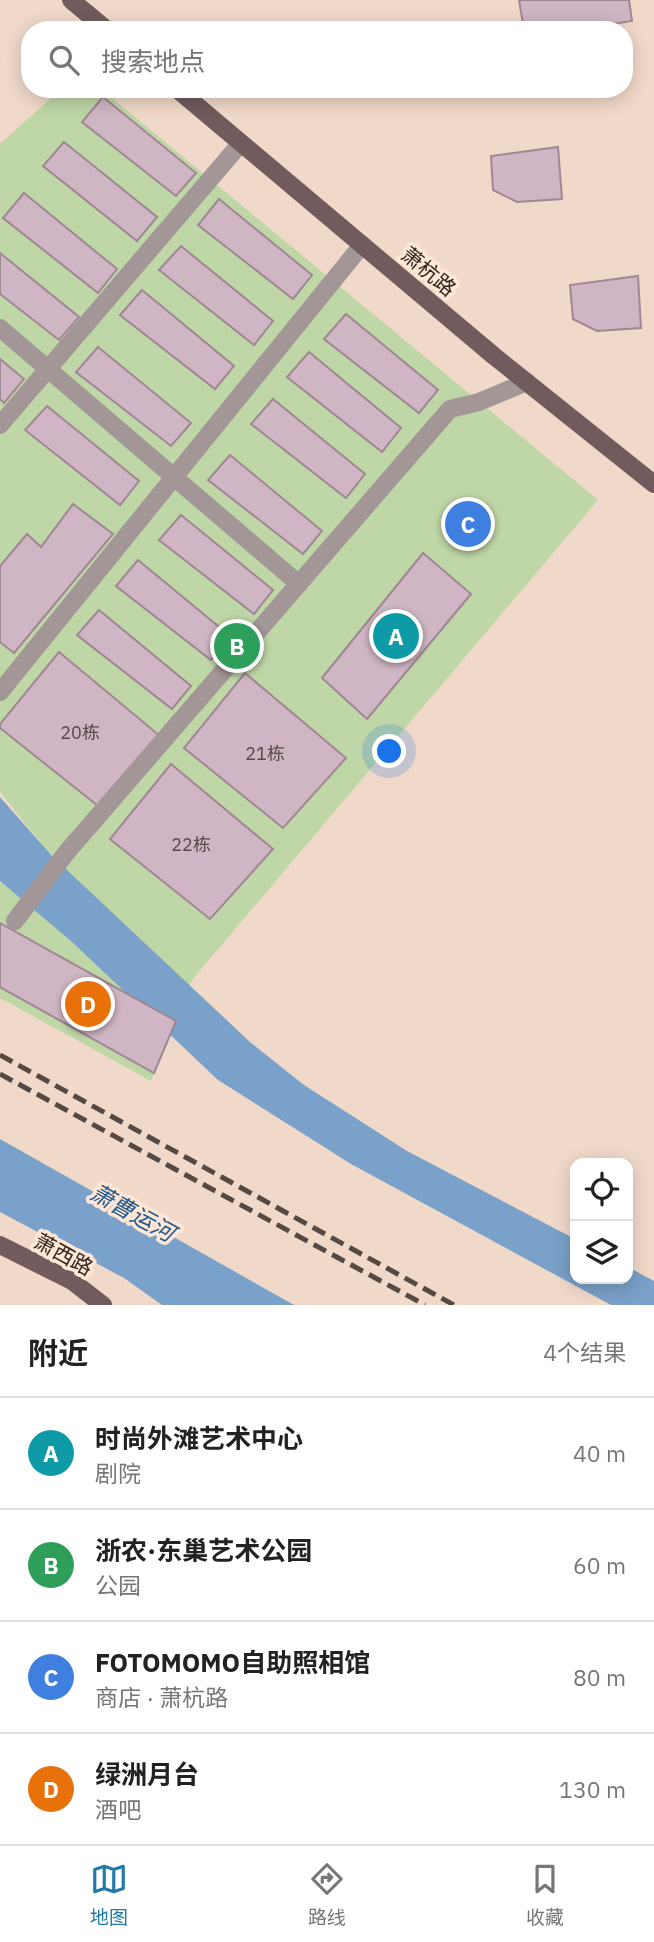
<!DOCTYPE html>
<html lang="zh">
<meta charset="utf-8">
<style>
body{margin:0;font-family:"IBM Plex Sans","Noto Sans SC",sans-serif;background:#f6f6f6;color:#222}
.controls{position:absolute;right:21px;bottom:21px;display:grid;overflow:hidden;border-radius:14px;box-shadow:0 4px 18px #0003}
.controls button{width:63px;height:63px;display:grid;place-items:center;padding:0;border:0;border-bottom:2px solid #e0e0e0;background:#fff;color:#222;font:35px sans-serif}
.you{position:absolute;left:390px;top:752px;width:24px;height:24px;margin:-18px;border:5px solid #fff;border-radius:50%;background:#1a73e8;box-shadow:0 0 0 10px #1a73e833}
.badge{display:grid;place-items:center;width:46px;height:46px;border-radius:50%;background:#217aa8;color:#fff;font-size:23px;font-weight:700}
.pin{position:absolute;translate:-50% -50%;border:4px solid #fff;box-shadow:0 2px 7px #0006}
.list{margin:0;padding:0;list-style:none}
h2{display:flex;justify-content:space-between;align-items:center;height:91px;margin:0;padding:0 28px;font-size:30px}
h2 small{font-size:23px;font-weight:400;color:#767676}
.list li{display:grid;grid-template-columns:46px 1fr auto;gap:21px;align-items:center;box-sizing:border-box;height:112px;padding:0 28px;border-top:2px solid #e0e0e0}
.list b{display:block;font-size:26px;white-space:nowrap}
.list p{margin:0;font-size:23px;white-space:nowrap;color:#767676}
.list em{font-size:23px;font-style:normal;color:#767676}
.icon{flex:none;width:38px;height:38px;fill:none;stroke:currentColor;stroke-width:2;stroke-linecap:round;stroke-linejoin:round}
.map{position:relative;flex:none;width:654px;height:1305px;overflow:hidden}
.search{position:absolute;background:#fff;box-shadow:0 4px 18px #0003;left:21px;right:21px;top:21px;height:77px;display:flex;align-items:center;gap:18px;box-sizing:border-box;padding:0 24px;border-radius:28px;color:#767676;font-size:26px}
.sheet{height:539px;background:#fff}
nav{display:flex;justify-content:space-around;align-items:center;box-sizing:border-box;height:98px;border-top:2px solid #e0e0e0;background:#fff;font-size:19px;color:#767676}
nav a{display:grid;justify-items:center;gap:4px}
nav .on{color:#217aa8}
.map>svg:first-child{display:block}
.green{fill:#bfd6a6}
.water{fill:#7aa1c9}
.building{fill:#d0b6c4;stroke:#9f8794;stroke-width:2}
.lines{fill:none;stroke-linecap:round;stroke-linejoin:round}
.minor{stroke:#a39697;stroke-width:18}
.major{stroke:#715b5c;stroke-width:18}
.rail{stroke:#554941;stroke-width:5;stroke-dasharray:14 7;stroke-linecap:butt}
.labels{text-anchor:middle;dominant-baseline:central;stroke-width:7;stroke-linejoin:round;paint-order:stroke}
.number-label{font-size:18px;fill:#564948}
.street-label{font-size:21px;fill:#2e251f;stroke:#ffe6d5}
.water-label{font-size:23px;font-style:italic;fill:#235a8e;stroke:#ffe6d5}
</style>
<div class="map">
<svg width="654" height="1305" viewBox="0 0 654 1305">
<rect width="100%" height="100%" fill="#f1d9c9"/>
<polygon class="green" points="61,89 101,89 598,500 192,980 151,1081 0,998 0,884 10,871 43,846 0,792 0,144"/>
<g class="water">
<polygon points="0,797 51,855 250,1042 304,1085 407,1151 575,1239 575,1279 628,1279 628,1267 654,1281 654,1305 611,1305 351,1164 218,1080 71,941 0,881"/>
<polygon points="0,1139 294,1305 162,1305 124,1278 0,1212"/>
</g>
<g class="building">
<polygon points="519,0 629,0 632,21 574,30 524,30"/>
<polygon points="103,97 196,173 176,196 82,122"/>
<polygon points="64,142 157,217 137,241 43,166"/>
<polygon points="558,147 562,199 517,202 493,190 491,156"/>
<polygon points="24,193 117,269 98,293 3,218"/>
<polygon points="219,199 312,275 293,299 198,225"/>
<polygon points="181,246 273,321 254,345 159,270"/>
<polygon points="0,253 79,317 59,340 0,294"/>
<polygon points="638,276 641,328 597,331 573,319 570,285"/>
<polygon points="142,290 234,366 215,389 120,315"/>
<polygon points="346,314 438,390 419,413 324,339"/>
<polygon points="98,347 191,423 171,446 76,372"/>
<polygon points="309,352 401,428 382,452 287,377"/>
<polygon points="0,359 24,379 4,403 0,399"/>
<polygon points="273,399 365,474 346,498 251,424"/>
<polygon points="47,406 139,481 120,505 25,430"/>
<polygon points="230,455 322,531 303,554 208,480"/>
<polygon points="73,504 113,534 14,653 0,642 0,566 27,534 41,547"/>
<polygon points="181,515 273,590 254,614 159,540"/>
<polygon points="423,553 471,594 367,719 322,678"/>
<polygon points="138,560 230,636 211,660 116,586"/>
<polygon points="99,610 191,686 172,709 77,635"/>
<polygon points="59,652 160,736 98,806 0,728 0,724"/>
<polygon points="245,673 346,758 283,828 184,748"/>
<polygon points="171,764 273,849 210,919 110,839"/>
<polygon points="0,923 176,1021 154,1073 0,987"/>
</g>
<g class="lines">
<g class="minor">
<polyline points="0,328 299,584"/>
<polyline points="0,425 241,143"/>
<polyline points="0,692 362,245"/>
<polyline points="15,921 66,853 450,409 479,402 527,382"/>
</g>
<g class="major">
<polyline points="71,0 107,30"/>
<polyline points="177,89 494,356 654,484"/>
<polyline points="0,1245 72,1281 103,1305"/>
</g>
<g class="rail">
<polyline points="0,1055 454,1305"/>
<polyline points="0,1074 425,1305"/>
</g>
</g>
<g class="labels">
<g class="number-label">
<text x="80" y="732">20栋</text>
<text x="265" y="753">21栋</text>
<text x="191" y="844">22栋</text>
</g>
<g class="street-label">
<text transform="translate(429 271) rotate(40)">萧杭路</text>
<text transform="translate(64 1254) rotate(29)">萧西路</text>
</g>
<g class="water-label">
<text transform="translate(133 1212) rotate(29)">萧曹运河</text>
</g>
</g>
</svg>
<div class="controls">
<button><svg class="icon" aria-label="locate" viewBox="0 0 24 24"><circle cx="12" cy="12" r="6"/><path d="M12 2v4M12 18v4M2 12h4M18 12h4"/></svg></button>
<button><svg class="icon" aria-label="layers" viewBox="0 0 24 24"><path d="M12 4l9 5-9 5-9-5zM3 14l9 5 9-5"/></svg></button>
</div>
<div class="you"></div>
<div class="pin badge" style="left:396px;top:636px;background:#0f9aa8">A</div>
<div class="pin badge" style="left:237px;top:646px;background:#2e9e5b">B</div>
<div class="pin badge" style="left:468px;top:524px;background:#3f7fe0">C</div>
<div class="pin badge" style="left:88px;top:1004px;background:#e8710a">D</div>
<div class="search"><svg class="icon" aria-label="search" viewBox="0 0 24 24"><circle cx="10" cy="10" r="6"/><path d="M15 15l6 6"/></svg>搜索地点</div>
</div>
<section class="sheet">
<h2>附近<small>4个结果</small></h2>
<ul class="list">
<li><span class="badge" style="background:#0f9aa8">A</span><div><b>时尚外滩艺术中心</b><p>剧院</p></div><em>40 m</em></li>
<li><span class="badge" style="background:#2e9e5b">B</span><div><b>浙农·东巢艺术公园</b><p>公园</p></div><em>60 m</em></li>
<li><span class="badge" style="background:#3f7fe0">C</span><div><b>FOTOMOMO自助照相馆</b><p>商店 · 萧杭路</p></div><em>80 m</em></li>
<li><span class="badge" style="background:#e8710a">D</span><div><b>绿洲月台</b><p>酒吧</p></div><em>130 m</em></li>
</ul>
</section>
<nav>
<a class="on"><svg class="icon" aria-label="map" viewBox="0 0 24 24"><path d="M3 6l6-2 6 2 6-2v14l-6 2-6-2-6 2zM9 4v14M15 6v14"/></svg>地图</a>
<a><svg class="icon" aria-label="directions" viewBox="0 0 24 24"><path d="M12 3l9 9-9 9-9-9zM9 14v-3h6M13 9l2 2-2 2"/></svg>路线</a>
<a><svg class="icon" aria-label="saved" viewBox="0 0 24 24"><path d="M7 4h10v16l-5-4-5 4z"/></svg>收藏</a>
</nav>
